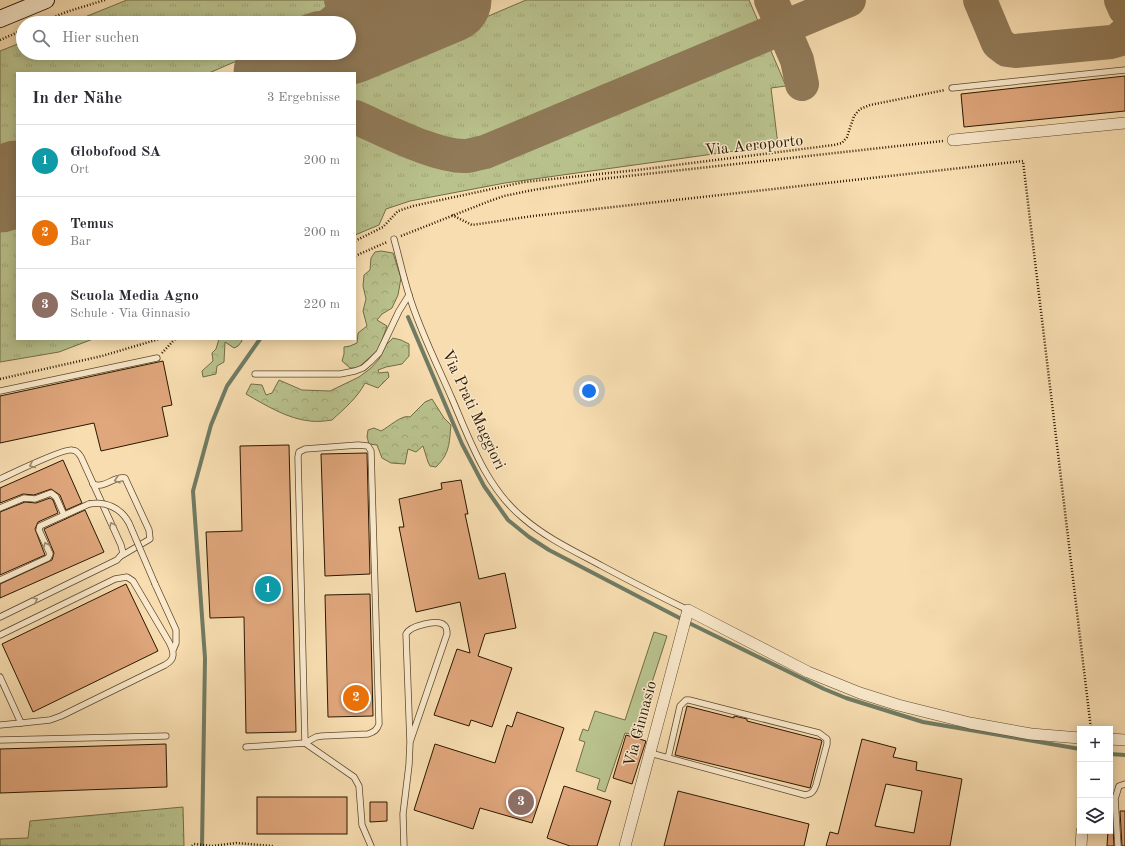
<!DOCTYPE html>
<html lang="de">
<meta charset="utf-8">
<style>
body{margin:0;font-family:"Old Standard TT",serif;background:#f7f7f7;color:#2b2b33}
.controls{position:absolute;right:12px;bottom:12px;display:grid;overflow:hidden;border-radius:0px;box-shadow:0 2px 10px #0003}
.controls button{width:36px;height:36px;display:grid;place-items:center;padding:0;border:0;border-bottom:1px solid #e1e1e2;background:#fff;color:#2b2b33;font:20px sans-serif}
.you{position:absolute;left:589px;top:391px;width:14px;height:14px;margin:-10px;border:3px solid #fff;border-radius:50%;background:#1a73e8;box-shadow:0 0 0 6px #1a73e833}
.badge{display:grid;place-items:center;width:26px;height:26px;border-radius:50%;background:#0f766e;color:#fff;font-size:13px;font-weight:700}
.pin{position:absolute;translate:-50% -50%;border:2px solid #fff;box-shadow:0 1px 4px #0006}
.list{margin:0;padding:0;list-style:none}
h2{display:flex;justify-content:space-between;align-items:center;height:52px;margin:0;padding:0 16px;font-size:17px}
h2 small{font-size:13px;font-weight:400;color:#7c7c81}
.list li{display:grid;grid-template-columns:26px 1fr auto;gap:12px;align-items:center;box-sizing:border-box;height:72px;padding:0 16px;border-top:1px solid #e1e1e2}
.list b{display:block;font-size:15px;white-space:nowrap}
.list p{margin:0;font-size:13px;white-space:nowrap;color:#7c7c81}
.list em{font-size:13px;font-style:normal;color:#7c7c81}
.icon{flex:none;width:22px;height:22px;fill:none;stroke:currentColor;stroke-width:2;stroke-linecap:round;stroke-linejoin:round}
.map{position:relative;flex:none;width:1125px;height:846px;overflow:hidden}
.search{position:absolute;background:#fff;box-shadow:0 2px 10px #0003;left:16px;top:16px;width:340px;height:44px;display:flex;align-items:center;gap:10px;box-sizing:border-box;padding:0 14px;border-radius:22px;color:#7c7c81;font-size:15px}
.panel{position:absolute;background:#fff;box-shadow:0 2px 10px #0003;left:16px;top:72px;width:340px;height:268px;border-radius:0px}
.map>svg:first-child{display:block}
.grass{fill:url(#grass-tufts);stroke:#726d46}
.forest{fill:url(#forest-crowns);stroke:#726d46}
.pitch{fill:#b9c28d;stroke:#726d46}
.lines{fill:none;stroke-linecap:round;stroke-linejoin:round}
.stream{stroke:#707b64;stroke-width:4}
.taxiway{stroke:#907a58;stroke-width:34}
.runway{stroke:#907a58;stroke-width:85}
.building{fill:#e0a67c;stroke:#2a1800;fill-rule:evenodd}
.lane-casing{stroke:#5d492c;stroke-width:7}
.street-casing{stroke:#5d492c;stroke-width:12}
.secondary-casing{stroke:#2a1800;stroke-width:18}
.path{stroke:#2a1800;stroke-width:2.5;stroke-dasharray:1 2;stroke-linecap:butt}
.lane{stroke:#fae9cc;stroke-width:5.5}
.street{stroke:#fae9cc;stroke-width:11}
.secondary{stroke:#fae9cc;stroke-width:16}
.lane-bridge-casing{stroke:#5d492c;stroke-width:7;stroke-linecap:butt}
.lane-bridge{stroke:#fae9cc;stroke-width:5.5}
.oneway{stroke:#9c8b70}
.labels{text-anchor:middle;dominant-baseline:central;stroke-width:3;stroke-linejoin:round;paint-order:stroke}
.street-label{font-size:16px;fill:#2a1800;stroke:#fae9cc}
</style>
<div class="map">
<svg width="1125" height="846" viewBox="0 0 1125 846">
<defs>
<pattern id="grass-tufts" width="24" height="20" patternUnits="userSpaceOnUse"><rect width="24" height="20" fill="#b9c28d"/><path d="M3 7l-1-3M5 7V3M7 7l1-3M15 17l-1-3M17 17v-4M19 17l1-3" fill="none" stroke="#9fa678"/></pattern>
<pattern id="forest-crowns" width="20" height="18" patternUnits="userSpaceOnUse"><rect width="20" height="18" fill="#b9c28d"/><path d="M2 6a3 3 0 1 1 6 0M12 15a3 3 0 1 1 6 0" fill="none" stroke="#9fa678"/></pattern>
</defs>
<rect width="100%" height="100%" fill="#f7ddb0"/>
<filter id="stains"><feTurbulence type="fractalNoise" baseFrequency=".005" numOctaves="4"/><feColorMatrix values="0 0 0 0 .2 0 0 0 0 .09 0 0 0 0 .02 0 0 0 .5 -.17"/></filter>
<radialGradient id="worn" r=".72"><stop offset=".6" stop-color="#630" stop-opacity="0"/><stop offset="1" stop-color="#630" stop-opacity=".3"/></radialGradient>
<g class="grass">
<polygon points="127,0 330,0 324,23 70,23"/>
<polygon points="526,0 749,0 786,86 771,88 778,145 505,183 410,201 386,209 379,225 355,235 355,73"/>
<polygon points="23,42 23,53 255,53 209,73 17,73 17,155 0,162 0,51"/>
<polygon points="17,218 17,339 93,339 59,352 0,362 0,225"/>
<polygon points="183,807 184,846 0,846 0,839 28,838 30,821"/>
</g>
<g class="forest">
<polygon points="381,251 393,253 401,278 398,295 392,308 382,314 377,320 387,326 379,349 358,368 350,368 342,361 344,354 344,347 350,346 357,343 358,333 367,326 363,311 366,299 363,286 364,275 370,270 371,258 375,252"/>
<path d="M393,338L401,340L409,344V356L402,364L386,367L378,370L379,373L388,372L389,377L378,388L365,383C358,397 344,409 332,420C325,421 317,422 310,421C288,419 265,405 246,394L251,384L262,385L266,395L272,393L279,380L302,390L330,391L359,377L371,368L379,359L386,345Z"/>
<polygon points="219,339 241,339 242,341 238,346 234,348 225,342 224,362 217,366 216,374 203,377 202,371 213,361 212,353 216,349"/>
<path d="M432,399L444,418L451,425C449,444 450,453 436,467L430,466L428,462L423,446L416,452L408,449L405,464L391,463L382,458L377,445L369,444L367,437L368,430L374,428L381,431C389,427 402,414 410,417L425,402Z"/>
</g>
<polygon class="pitch" points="654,632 667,636 644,707 648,708 639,736 625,733 605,792 597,789 600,779 576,771 585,742 579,740 583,729 588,731 595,711 625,720"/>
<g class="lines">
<g class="stream">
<polyline points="408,317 462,444 484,486 508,520 529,537 549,550 691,624 824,689 846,698 923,722 1080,749"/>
<polyline points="1110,754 1125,755"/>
<polyline points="202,846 205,658 193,491 211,425 227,386 260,339"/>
</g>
<g class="taxiway">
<polyline points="341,0 357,38"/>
<polyline points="771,0 797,60 802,84"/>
<polyline points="980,0 998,43 1007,50 1015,51 1111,42 1118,40 1125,34"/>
<polyline points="1121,0 1125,9"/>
<path d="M355,117C383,129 437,158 467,156C473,155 479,153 485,152L849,0"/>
</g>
<g class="runway">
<polyline points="349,42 449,0"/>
<polyline points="276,73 323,53"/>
<polyline points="0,190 17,183"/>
</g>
</g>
<g class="building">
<polygon points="1125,76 1125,111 964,127 961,94"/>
<polygon points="163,361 172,405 162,407 168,436 101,451 94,423 0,443 0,396"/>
<polygon points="289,445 296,732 246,733 244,617 210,618 206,532 242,531 240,446"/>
<polygon points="367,453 370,574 325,576 321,454"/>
<polygon points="63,460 82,503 66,510 60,495 51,489 34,495 23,494 0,503 0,488"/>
<polygon points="461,480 468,514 465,514 479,579 505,573 516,628 485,634 478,656 512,668 492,727 471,720 469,726 434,715 457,649 470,653 460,602 416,612 399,527 404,527 399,499 442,489 441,483"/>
<polygon points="50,498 53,500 58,513 38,522 35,529 45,555 0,575 0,512 25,502 36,503"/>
<polygon points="85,510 104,552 0,598 0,584 52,560 54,553 44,529"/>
<polygon points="126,584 158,651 33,712 2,644"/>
<polygon points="370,594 373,716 328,717 325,595"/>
<polygon points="687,706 734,718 734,716 747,719 747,721 821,740 822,741 810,788 675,755"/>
<polygon points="517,712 564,728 532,823 480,808 473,829 414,810 435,744 495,763 507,725 512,727"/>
<polygon points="626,735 646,741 632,784 613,778"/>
<path d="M862,739L896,748L893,757L917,762L916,770L962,779L950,846H826L830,832L838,834ZM886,784L922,791L914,833L875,826Z"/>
<polygon points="166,744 167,787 0,793 0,749"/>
<polygon points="564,786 611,801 597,846 570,846 547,838"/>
<polygon points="678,791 809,824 804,846 664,846"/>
<rect x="257" y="797" width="90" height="37"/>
<polygon points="370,802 387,802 387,821 370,822"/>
<polygon points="1120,811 1125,811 1125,846 1122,846"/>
<polygon points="1112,812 1114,846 1107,846 1108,831 1110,831 1110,813"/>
</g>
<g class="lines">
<defs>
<g id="lane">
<polyline points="952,88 1125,70"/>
<path d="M394,239C399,257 403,276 409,295C420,331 438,366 453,401C470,441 487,488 522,517C546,538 574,551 602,566C630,581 659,596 688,610"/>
<polyline points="255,374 340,374 355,371 363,368 370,362 379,353 399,311 409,295"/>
<polyline points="0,391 157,358"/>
<path d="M358,445L368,446L371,451L379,724C377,730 374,732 368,734L322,736L316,737L305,743L298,457L299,452L305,449Z"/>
<path d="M0,479C11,474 64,448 72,450C77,450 79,454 81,457L121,545L123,553L117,560L0,617"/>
<path d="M93,484C105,489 113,476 125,478L149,530L150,539L121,556"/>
<polyline points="0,508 24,498 35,499 51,493 56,497 64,515"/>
<polyline points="0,580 48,558 50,554 39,530 40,526 89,504"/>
<polyline points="155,584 176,630 176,643 173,650"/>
<path d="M0,635L115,579L127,577L133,581L169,642C174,652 176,659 165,665L61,716L50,720L21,723"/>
<polyline points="0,677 21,723 0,725"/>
<polyline points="0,740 166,736"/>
<polyline points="246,747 305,743 354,777 359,786 362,825 371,846"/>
<path d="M650,753L805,795C812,794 814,791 816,785L827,744V739L819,733L689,700H686L680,706L668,758"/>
<path d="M404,846L403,814L409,765L410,742L406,634C410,626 437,619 444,625C447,627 447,631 447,634L410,742"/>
<polyline points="1118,846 1115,799 1119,786 1125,784"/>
</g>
<g id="street">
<polyline points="953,140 1125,123"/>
<polyline points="1110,739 1125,740"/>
<polyline points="625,846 688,610 808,672 860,693 898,705 970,723 1031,734 1080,738"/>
<polyline points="1081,846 1082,831"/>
</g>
<polyline id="secondary" points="0,19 46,0"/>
</defs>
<use href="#lane" class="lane-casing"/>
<use href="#street" class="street-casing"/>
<use href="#secondary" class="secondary-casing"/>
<g class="path">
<polyline points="39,23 66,12 105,0"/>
<polyline points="0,40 23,30"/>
<polyline points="452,215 472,225 533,216 1023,161 1091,729"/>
<polyline points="401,236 487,202 504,196 533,190 601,179 943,141"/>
<polyline points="355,241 383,227 398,211 413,206 524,182 637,170 834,145 842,143 847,137 854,116 860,109 870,105 945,90"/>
<polyline points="355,256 387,242"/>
<polyline points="162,353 175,339"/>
<polyline points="0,379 102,356 159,339"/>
<polyline points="192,846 194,844 212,846 236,843 273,846"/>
</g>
<use href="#lane" class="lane"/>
<use href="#street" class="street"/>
<use href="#secondary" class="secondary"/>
<defs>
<path id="lane-bridge" d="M89,504C106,501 121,508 129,523L155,584"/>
</defs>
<use href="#lane-bridge" class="lane-bridge-casing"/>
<use href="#lane-bridge" class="lane-bridge"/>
</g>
<defs><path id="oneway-chevron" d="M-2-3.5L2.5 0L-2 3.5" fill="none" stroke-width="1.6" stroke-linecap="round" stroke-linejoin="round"/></defs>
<g class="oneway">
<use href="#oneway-chevron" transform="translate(32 465) rotate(156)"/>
<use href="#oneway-chevron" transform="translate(117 480) rotate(163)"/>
<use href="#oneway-chevron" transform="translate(112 525) rotate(-114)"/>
<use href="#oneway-chevron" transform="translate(46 545) rotate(-113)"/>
<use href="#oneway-chevron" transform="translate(35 600) rotate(-26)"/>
</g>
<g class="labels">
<g class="street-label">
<text transform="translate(754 146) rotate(-6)">Via Aeroporto</text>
<text transform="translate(473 410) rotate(65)">Via Prati Maggiori</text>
<text transform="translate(641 724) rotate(-75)">Via Ginnasio</text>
</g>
</g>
<rect width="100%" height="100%" filter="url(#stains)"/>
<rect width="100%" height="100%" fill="url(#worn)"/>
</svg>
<div class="controls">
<button>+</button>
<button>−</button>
<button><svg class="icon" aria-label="layers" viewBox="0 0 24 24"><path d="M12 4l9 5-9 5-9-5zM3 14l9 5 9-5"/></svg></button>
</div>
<div class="you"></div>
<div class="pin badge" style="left:268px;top:589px;background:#0f9aa8">1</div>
<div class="pin badge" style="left:356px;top:698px;background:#e8710a">2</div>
<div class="pin badge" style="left:521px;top:802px;background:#8d6e63">3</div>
<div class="search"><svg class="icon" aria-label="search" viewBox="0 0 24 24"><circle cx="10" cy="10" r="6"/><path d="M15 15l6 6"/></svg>Hier suchen</div>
<section class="panel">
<h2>In der Nähe<small>3 Ergebnisse</small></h2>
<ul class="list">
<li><span class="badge" style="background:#0f9aa8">1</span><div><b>Globofood SA</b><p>Ort</p></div><em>200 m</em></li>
<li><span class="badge" style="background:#e8710a">2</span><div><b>Temus</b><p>Bar</p></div><em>200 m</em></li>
<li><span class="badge" style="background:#8d6e63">3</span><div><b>Scuola Media Agno</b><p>Schule · Via Ginnasio</p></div><em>220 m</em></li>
</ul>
</section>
</div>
